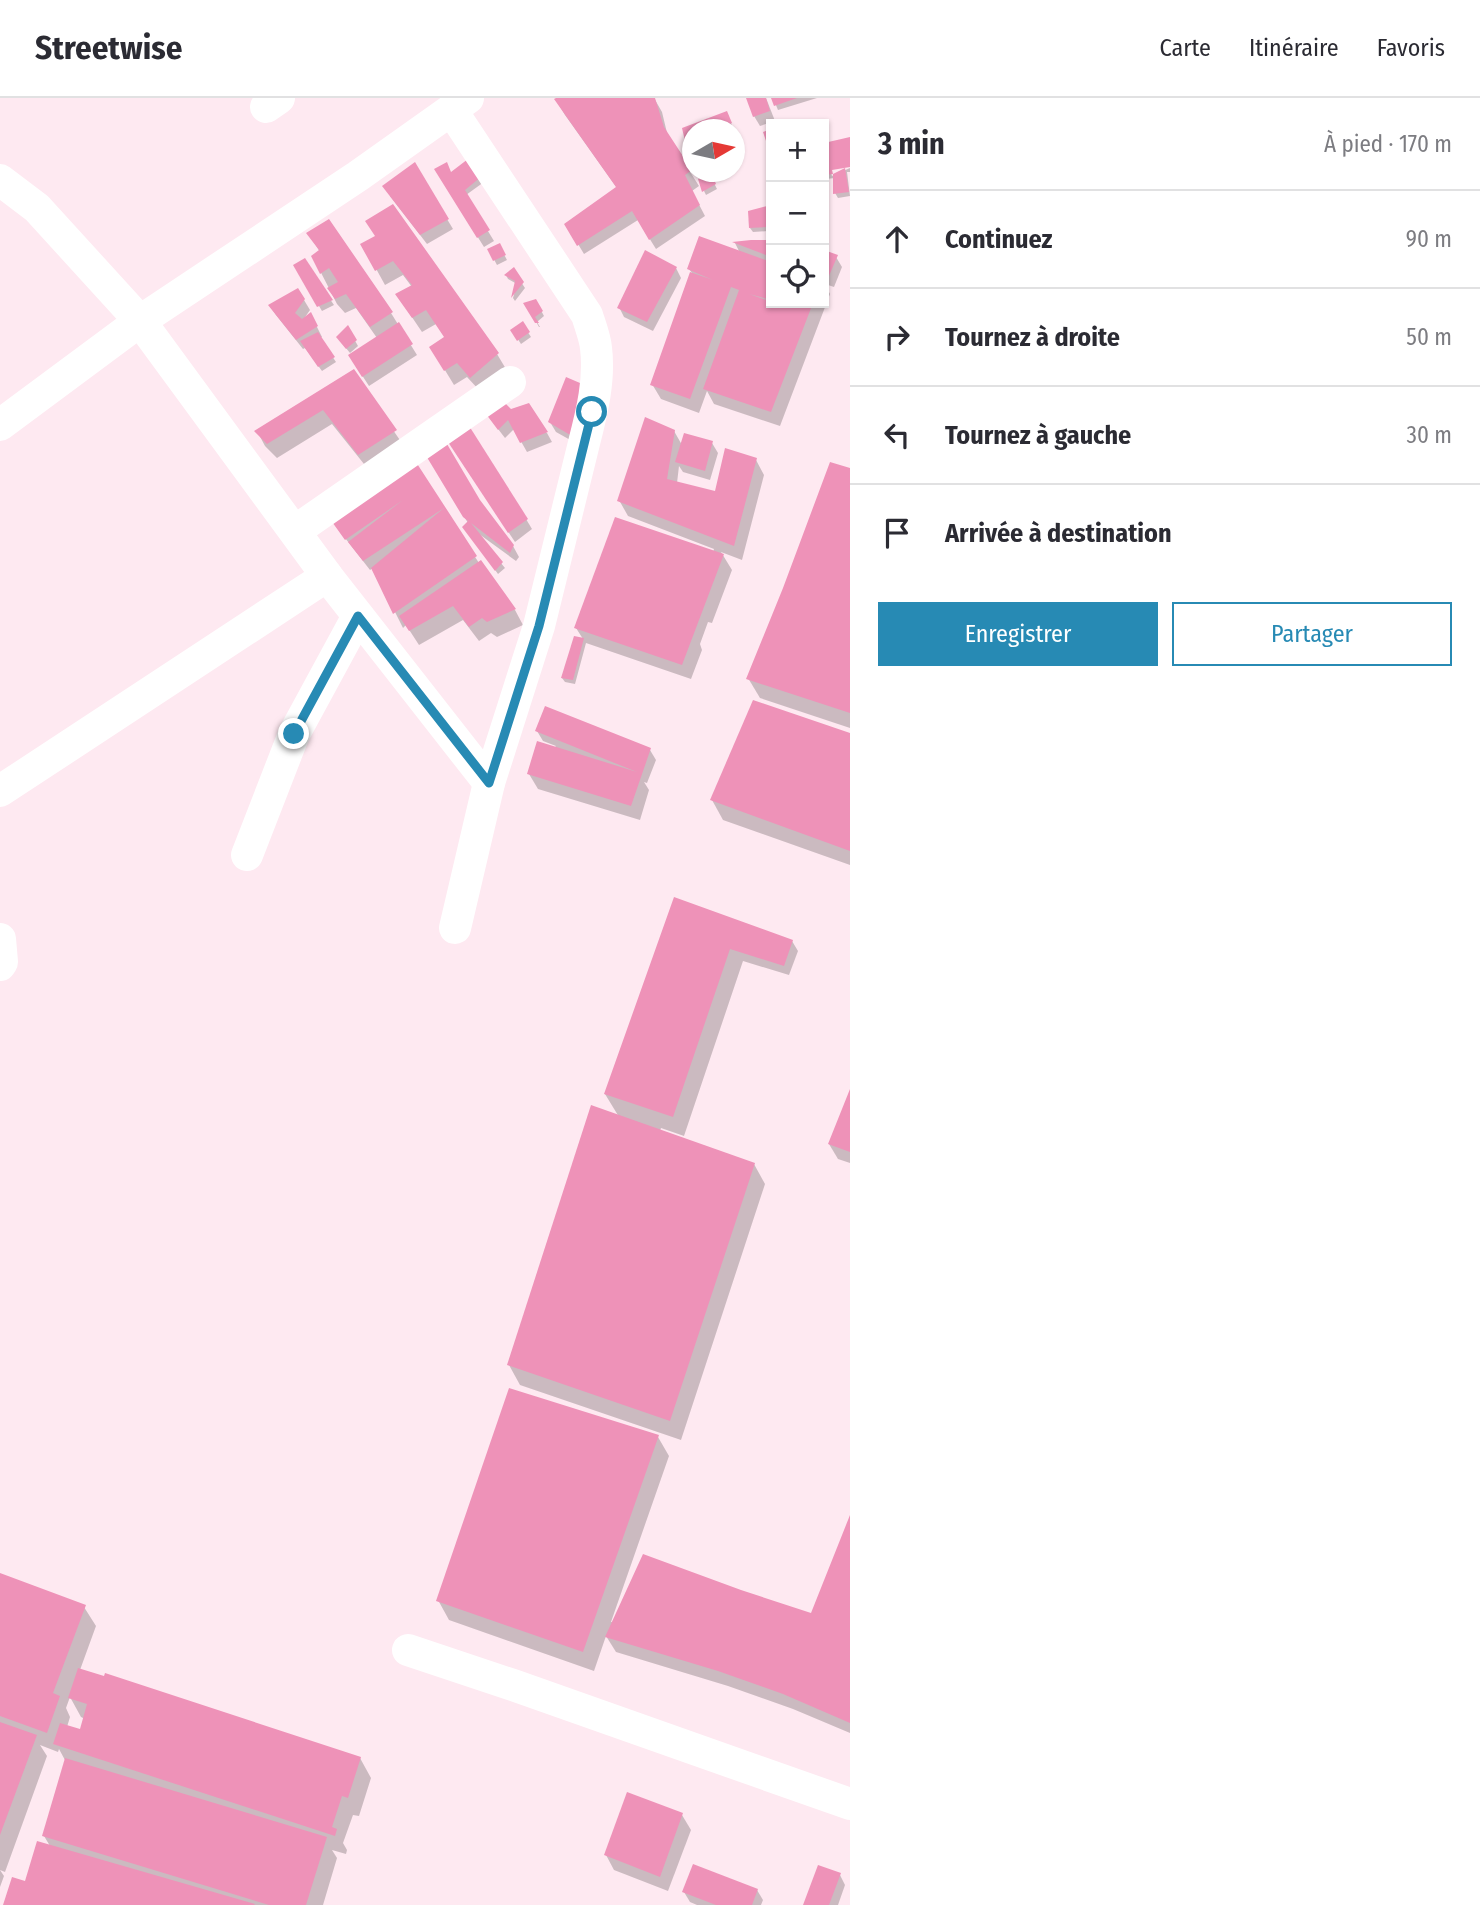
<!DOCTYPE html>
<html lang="fr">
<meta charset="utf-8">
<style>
body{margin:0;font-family:"Fira Sans Condensed",sans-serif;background:#f7f7f7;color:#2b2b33}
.controls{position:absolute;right:21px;top:21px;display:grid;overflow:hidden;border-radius:0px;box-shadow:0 2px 5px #0004}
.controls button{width:63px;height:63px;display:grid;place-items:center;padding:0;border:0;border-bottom:2px solid #e1e1e2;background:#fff;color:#2b2b33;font:35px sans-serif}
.compass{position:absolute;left:682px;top:21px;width:63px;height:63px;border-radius:50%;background:#fff;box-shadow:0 2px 5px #0004;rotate:81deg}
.stop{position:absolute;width:21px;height:21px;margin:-16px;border:5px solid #278ab4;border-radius:50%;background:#fff}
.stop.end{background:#278ab4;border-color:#fff;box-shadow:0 2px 7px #0008}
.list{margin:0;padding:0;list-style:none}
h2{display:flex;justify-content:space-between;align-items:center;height:91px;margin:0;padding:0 28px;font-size:30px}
h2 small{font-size:23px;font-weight:400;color:#7c7c81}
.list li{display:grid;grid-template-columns:46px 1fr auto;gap:21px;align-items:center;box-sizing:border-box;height:98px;padding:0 28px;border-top:2px solid #e1e1e2}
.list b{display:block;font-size:26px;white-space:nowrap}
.list em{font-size:23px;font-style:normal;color:#7c7c81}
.actions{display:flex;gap:14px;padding:21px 28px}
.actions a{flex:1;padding:16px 0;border:2px solid #278ab4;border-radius:0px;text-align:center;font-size:24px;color:#278ab4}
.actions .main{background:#278ab4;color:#fff}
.icon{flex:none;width:38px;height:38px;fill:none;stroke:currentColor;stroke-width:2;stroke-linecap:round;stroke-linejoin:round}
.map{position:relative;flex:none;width:850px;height:1807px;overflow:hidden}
header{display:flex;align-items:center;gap:42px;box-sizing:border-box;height:98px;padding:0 35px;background:#fff;border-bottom:2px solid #e1e1e2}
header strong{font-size:33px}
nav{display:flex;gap:38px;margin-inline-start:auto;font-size:24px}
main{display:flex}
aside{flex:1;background:#fff}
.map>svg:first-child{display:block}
.shadow{fill:#0003;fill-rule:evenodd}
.building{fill:#ee92b8}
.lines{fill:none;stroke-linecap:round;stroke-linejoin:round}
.street{stroke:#fff;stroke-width:32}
.route{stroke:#278ab4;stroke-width:9}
</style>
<header>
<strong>Streetwise</strong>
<nav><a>Carte</a><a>Itinéraire</a><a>Favoris</a></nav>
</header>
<main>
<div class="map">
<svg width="850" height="1807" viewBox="0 0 850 1807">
<rect width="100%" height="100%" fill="#fee9f1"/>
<g class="shadow">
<polygon points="559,0 654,0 662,14 668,39 699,88 692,93 705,118 656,151 638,122 584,156 566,126 617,90 565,17 556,2"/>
<polygon points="748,0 766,0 775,23 760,28 754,18"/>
<polygon points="773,0 817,0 778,12"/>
<polygon points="729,20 733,30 729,32 692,32 692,45 689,47 684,31"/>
<polygon points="850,41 830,71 832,78 850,70 850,74 847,74 850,98 838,100 835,95 835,80 826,81 824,77 824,47"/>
<polygon points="468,63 484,84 466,97 494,143 484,149 442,82"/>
<polygon points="414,66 453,131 427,146 390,98"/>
<polygon points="710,77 717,91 706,97 704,93"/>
<polygon points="766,110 768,114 768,133 753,134 750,130"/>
<polygon points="309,136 391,215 417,257 369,288 356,268 377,240 356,210 345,215 337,206 313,159 320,154"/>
<polygon points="377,139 497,256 506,271 480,293 467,279 454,287 440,264 446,240 436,226 422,234 397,197 412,189 403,177 385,187 363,147"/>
<polygon points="751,143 771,144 771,205 824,205 824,154 836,159 842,169 834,189 825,186 830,196 780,328 714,306 707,293 699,315 661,301 652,286 692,175 689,171 740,155 735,145"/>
<polygon points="499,147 507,162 497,167 489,152"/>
<polygon points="304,163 334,207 322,213 295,168"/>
<polygon points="676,170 681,180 653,233 624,219 619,209"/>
<polygon points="513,172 525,190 515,203 513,200 517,186 508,181 506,177"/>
<polygon points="304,202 310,212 303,222 311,217 322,239 320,240 336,264 322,273 305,250 303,251 276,217 270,208"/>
<polygon points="536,203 544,218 537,224 540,229 539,229 526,206"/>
<polygon points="522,225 531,239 521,246 512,232"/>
<polygon points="348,230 358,248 350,255 341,244"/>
<polygon points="353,274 404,348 368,371 332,326 277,360 265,348 257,333"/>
<polygon points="567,282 590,353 556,334 550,324"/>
<polygon points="510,313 547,335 552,344 527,354 514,331 505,340 488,318"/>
<polygon points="674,333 682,347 712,345 718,355 710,382 683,374 679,368 677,385 717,395 756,362 764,377 742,462 721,454 732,472 712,525 708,524 700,546 702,552 691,581 586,545 575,586 565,584 562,580 583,541 576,530 713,454 714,451 628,418 619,402"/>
<polygon points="454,352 526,421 532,431 515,444"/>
<polygon points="427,357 479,403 513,448 519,459 516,463 479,436 478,437 505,470 498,476 467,433 468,425"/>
<polygon points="413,364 479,465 480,465 515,512 523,527 497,539 491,535 479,543 463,522 419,547 406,527 403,530 373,470 370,472 338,431"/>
<polygon points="850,372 850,630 760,600 748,580"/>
<polygon points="537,633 650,652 656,662 647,685 644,684 649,692 640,722 538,691 529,676 556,648 543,643"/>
<polygon points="850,636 850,767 723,722 712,702"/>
<polygon points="675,801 792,843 798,853 789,877 743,863 684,1038 661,1030 660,1033 754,1066 765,1086 681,1342 520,1287 509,1267 619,1019 605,996"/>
<polygon points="850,996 850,1065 838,1061 829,1046"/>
<polygon points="658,1339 669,1358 611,1524 812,1517 850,1421 850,1635 793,1611 728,1588 616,1554 606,1538 594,1573 449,1522 438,1502"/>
<path d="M0,1477L84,1509L96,1528L80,1572L360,1660L371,1680L359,1718L353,1717L343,1745L347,1752L346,1756L332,1752L337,1760L323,1807H5L26,1785L50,1748L44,1738L66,1664L59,1651L58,1654L40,1647L47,1658L5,1774L0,1772L4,1778L0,1789ZM70,1599L81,1619L85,1621L81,1633L67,1629L70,1619L66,1610Z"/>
<polygon points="682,1717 691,1732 668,1793 614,1772 606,1757"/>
<polygon points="840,1777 845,1787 838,1807 805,1807"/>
<polygon points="757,1792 763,1802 761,1807 697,1807 690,1804 684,1794"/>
</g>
<g class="building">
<polygon points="556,0 655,0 664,29 692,72 685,77 700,107 649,142 632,113 577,148 564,126 616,89 554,1"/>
<polygon points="746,0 766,0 770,13 753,19"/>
<polygon points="771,0 797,0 774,8"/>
<polygon points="727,13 732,25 715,32 692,32 692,40 685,43 682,30"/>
<polygon points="771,31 771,47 768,49 763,34"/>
<polygon points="850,39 850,69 832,72 833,76 824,77 824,45"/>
<polygon points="468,61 482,78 465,92 490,132 477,140 434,71 447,64 451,74"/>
<polygon points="415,64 449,121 420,137 382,88"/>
<polygon points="845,70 849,94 833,96 833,76"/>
<polygon points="711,74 716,86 702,94 698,81"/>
<polygon points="393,106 499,255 470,280 457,265 444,273 429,249 444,239 426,212 412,220 395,196 412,187 393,163 375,173 360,146 375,138 365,123"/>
<polygon points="767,108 767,129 749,130 748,113"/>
<polygon points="329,121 393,214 370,229 346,196 335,201 327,190 338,184 329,170 320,176 311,158 319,152 306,135"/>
<polygon points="699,138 771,164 771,202 749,196 781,207 782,205 813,205 771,314 703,291 739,192 731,189 690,301 650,287 690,174 713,182 687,171"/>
<polygon points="751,142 771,142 771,159 732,144"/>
<polygon points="500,145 506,157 493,163 487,151"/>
<polygon points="645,152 677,169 647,224 617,210"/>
<polygon points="824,152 838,157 828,180 824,179"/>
<polygon points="305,160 333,202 317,209 293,167"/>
<polygon points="514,169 524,184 511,200 515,183 504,177"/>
<polygon points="298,190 305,201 295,215 302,221 311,214 318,228 296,242 268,207"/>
<polygon points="536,201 543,213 535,219 539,225 535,225 523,205"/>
<polygon points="523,223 530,234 517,243 510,232"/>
<polygon points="399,224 413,246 362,279 348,257"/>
<polygon points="348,227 357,242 346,251 336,239"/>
<polygon points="318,234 335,259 318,269 300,243"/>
<polygon points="354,271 397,332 358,357 323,312 267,346 254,333"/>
<polygon points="566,279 601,294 584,345 548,324"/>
<polygon points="495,295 511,311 529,305 548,334 520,345 508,322 498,332 480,308"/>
<polygon points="645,319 675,332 667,381 715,393 725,350 757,360 734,448 617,403"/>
<polygon points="466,323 528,421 508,435 446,341"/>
<polygon points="684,335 713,343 705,373 675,364"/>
<polygon points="447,346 480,402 514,447 510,455 471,425 503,464 495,473 462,429 468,423 463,419 425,356"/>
<polygon points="414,361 477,458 393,516 371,470 444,410 363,463 348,444 403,402 345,442 330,421"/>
<polygon points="830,364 850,370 850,615 746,581 783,490"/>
<polygon points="615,419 724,456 682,567 574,530"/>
<polygon points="481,462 516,511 487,524 482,520 469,529 453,508 409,533 399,518"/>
<polygon points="574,538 584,540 573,582 561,580"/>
<polygon points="753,602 850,635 850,753 710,702"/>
<polygon points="545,608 651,650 631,708 527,676 537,643 637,674 535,633"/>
<polygon points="674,799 793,842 784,868 730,851 673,1019 604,996"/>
<polygon points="850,991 850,1054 828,1046"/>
<polygon points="591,1007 755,1065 670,1323 507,1267"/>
<polygon points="509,1290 659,1337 583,1554 436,1503"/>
<polygon points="850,1417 850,1625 783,1596 718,1573 605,1539 643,1456 741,1492 811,1515"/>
<polygon points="0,1475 86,1507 53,1595 60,1598 47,1635 0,1618"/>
<polygon points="78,1570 104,1578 105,1575 361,1659 348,1700 342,1698 332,1729 337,1731 335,1738 53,1646 60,1625 80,1631 87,1606 68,1600"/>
<polygon points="0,1624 37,1637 0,1737"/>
<polygon points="65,1660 327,1739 306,1807 269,1807 42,1738"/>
<polygon points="627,1694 683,1715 660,1779 604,1757"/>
<polygon points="37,1743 255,1806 254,1807 3,1807 12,1779 25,1783"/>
<polygon points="693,1766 758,1791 752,1807 716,1807 682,1794"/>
<polygon points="818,1767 841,1775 829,1807 803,1807"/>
</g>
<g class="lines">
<g class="street">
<polyline points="266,9 279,0"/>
<path d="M452,13L587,217C590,227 595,239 596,250C600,281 592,314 584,345L539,528L489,685L455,830"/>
<polyline points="0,82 37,110 140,223 327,478 489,685"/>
<polyline points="0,327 140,223 358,78 468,0"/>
<polyline points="295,433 510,284"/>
<polyline points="0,693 327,478"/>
<polyline points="247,757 294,636 358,518"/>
<polyline points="0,841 2,864 0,867"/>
<polyline points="408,1552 513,1587 850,1706"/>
</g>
</g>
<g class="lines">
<polyline class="route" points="294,636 358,518 489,685 539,528 592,314"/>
</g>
</svg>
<div class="controls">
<button>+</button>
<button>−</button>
<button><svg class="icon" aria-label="locate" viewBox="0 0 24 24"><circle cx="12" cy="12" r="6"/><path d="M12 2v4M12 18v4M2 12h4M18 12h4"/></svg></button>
</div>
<svg class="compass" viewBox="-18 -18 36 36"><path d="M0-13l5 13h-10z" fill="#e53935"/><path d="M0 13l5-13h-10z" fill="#7c7c81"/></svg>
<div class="stop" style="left:592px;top:314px"></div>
<div class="stop end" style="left:294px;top:636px"></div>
</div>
<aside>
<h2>3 min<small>À pied · 170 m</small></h2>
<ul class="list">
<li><svg class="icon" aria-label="ahead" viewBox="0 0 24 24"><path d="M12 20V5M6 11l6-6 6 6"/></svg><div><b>Continuez</b></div><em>90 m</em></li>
<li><svg class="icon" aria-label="right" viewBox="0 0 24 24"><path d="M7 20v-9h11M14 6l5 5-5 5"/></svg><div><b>Tournez à droite</b></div><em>50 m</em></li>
<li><svg class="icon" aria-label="left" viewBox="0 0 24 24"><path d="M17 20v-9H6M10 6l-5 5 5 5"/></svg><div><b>Tournez à gauche</b></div><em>30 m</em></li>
<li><svg class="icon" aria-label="arrive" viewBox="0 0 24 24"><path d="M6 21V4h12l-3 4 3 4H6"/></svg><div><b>Arrivée à destination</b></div></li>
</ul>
<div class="actions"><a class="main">Enregistrer</a><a>Partager</a></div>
</aside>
</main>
